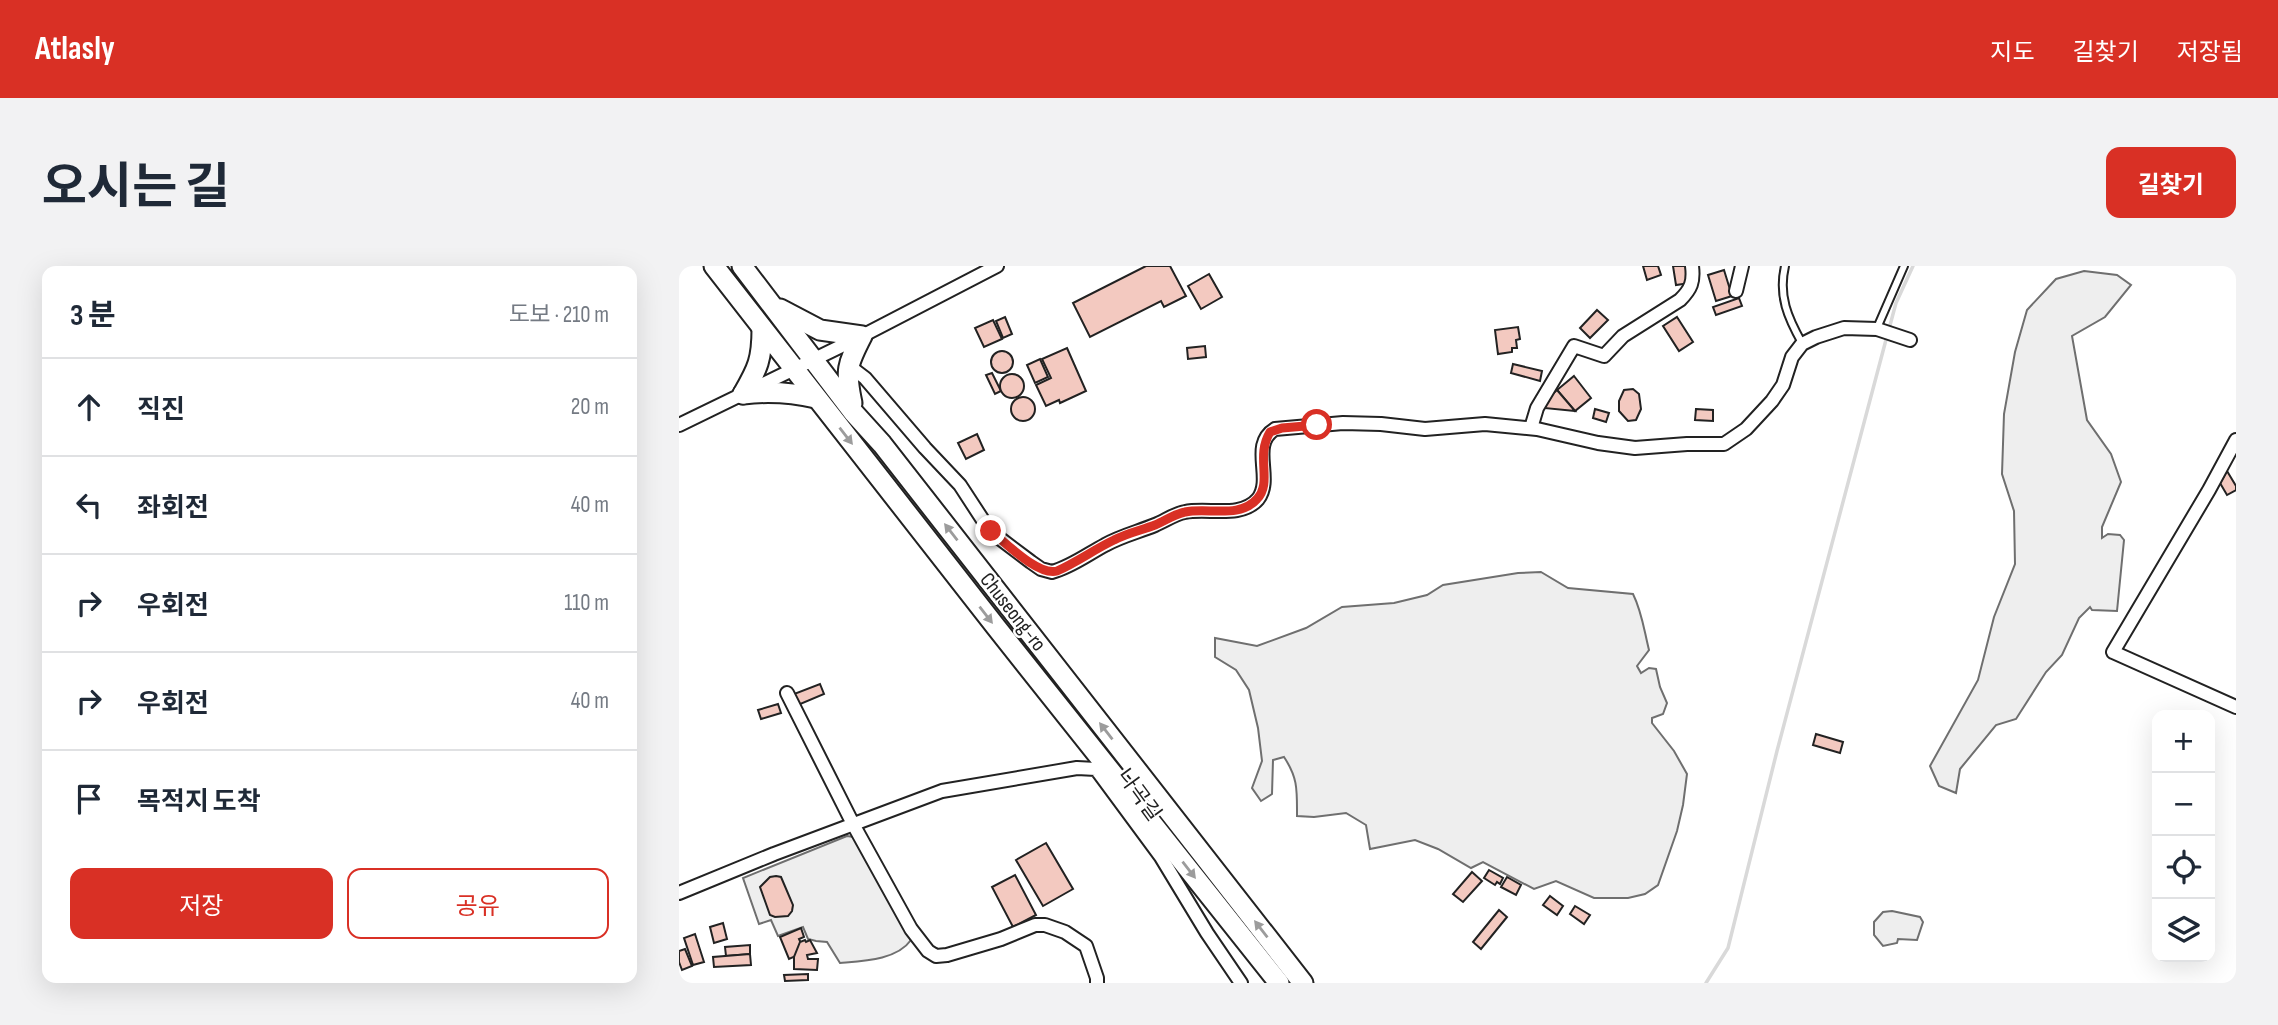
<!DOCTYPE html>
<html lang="ko">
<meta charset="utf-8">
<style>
body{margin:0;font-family:"Sofia Sans Condensed","Noto Sans KR",sans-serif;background:#f2f2f3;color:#1f2937}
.controls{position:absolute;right:21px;bottom:21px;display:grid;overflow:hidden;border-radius:14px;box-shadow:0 7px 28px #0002}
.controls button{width:63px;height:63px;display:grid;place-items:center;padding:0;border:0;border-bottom:2px solid #e0e1e3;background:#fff;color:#1f2937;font:35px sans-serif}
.stop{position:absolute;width:21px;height:21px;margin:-16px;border:5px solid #d93025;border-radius:50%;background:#fff}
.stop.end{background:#d93025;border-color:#fff;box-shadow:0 2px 7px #0008}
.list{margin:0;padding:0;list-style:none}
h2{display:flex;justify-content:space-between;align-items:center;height:91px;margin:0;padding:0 28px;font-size:30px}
h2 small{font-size:23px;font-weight:400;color:#747a83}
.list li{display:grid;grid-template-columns:46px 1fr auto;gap:21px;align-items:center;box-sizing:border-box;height:98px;padding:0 28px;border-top:2px solid #e0e1e3}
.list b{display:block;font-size:26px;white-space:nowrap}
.list em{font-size:23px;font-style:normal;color:#747a83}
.actions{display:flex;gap:14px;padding:21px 28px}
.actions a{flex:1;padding:16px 0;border:2px solid #d93025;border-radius:14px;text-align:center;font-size:24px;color:#d93025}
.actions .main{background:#d93025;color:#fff}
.icon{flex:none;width:38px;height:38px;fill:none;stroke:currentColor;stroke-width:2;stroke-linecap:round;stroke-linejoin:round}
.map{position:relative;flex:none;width:1557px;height:717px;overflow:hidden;border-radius:14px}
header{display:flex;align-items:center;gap:42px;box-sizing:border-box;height:98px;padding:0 35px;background:#d93025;color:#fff}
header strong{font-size:33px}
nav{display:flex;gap:38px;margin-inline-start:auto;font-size:24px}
.intro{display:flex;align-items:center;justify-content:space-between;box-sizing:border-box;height:168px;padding:0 42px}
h1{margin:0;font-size:49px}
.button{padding:18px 32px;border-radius:14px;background:#d93025;color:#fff;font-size:24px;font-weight:700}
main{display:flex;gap:42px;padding:0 42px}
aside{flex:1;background:#fff;border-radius:14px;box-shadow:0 7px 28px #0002}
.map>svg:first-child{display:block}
.green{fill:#eee;stroke:#6f6f6f;stroke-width:2}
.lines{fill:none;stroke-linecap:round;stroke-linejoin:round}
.stream{stroke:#d9d9d9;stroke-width:3.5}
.building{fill:#f3c9c0;stroke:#222;stroke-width:2}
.lane-casing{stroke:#222;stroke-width:10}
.street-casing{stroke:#222;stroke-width:16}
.primary-casing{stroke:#222;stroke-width:23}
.lane{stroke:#fff;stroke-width:6}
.street{stroke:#fff;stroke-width:12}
.primary{stroke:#fff;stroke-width:19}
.oneway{fill:#9c9c9c}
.route{stroke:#d93025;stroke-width:9}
.labels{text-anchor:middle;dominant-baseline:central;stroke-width:5;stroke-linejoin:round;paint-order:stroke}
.street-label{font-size:21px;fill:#222;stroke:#fff}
</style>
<header>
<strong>Atlasly</strong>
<nav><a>지도</a><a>길찾기</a><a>저장됨</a></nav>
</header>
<div class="intro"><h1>오시는 길</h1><a class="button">길찾기</a></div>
<main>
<aside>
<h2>3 분<small>도보 · 210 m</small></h2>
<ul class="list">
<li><svg class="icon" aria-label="ahead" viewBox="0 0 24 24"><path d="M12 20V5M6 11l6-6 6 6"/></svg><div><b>직진</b></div><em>20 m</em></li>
<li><svg class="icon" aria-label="left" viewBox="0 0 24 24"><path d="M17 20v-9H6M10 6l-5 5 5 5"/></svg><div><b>좌회전</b></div><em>40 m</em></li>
<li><svg class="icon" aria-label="right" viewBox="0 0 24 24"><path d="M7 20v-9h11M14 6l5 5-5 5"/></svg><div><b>우회전</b></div><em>110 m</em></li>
<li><svg class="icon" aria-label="right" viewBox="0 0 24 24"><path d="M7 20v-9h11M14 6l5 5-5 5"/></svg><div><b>우회전</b></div><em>40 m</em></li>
<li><svg class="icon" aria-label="arrive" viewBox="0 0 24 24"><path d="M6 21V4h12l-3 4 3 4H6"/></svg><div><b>목적지 도착</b></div></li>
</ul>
<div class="actions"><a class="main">저장</a><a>공유</a></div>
</aside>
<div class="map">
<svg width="1557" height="717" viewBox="0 0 1557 717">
<rect width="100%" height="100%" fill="#fff"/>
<g class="green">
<polygon points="1405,5 1438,9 1452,19 1426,51 1393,70 1408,154 1432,188 1442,216 1423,261 1423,272 1429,268 1441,269 1445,274 1438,345 1413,344 1411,341 1400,352 1383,389 1367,406 1337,453 1317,459 1281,503 1277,527 1260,520 1251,500 1299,414 1315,351 1336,298 1335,245 1323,208 1325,148 1336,86 1348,44 1377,13"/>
<path d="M862,306L889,322L954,328C963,346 965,364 970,384L958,400L962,407L970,402L977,403L981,421L988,437L984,448L973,452V457L995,485L1008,508L1004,539L998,565L979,619L966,628L949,632H915L877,615L855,623L804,596L792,602L759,583L736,574L691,583L687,559L667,547L635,551L618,550C618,524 619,512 605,491L594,494L593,528L582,535L573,522L583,495L579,462L570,424L557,404L536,391V372L578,380L627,362L663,341L715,337L748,329L764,319L839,307Z"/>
<path d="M168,570L175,571L232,674C218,694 184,695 161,697L148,676L137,675L129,673L124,661L99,670L92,654L80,658L64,612Z"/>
<polygon points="1213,645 1241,651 1244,656 1238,674 1219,673 1218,677 1204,680 1195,669 1195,656 1204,646"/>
</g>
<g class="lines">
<g class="stream">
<polyline points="1210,63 1217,37 1234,0"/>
<polyline points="1027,717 1049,682 1098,485 1208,70"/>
</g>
</g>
<g class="building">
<polygon points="467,0 491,0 507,30 485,41 482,35 411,71 394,37"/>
<polygon points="964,0 979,0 982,9 968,14"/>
<polygon points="994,0 1009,0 1011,17 997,19"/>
<polygon points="1045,4 1053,30 1037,35 1029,9"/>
<polygon points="530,8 543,31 522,43 509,20"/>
<polygon points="1060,32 1063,40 1037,49 1034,41"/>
<polygon points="918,44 929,54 911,72 901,62"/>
<polygon points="326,51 333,68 324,72 317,55"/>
<polygon points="998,51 1014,76 1000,85 984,60"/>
<polygon points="314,54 323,73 305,81 296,62"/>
<polygon points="839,61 841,73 837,74 838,82 833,82 833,86 819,88 816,64"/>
<polygon points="526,80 527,91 509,93 508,82"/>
<polygon points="388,82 407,125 381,137 380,134 367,140 357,119 372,112 363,93"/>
<circle cx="323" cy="96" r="11"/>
<polygon points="361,93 369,111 356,117 348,99"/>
<polygon points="834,98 863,105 861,115 832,107"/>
<polygon points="313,107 322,125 316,128 307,109"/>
<circle cx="333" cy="120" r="12"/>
<polygon points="895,110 912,132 896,145 878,124"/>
<polygon points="954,123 960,128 962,143 957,154 949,155 940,145 940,135 945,124"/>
<polygon points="878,124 896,145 865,142 869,132"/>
<circle cx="344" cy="143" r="12"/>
<polygon points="916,143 930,147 927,156 914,152"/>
<polygon points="1017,143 1034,144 1034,155 1016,154"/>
<polygon points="298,168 305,184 287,193 279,177"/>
<polygon points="1548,205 1557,220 1557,224 1548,229 1541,217"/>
<polygon points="141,418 145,428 119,439 115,428"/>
<polygon points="99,438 102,447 82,453 79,444"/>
<polygon points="1137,468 1164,476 1161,487 1134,479"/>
<polygon points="367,577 394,623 364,640 337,594"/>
<polygon points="810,604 824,612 821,618 818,616 816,619 805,612"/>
<polygon points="793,606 803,615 784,636 774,628"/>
<polygon points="336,609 357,649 334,661 313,621"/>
<polygon points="97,610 102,611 114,639 113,645 109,650 96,651 91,649 81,621 91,611"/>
<polygon points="828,611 842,619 837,629 822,621"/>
<polygon points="871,630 884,640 878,649 864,639"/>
<polygon points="896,640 911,649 905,658 891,648"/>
<polygon points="820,644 828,651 802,683 794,676"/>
<polygon points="44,657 48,673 35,677 31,661"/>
<polygon points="122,662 125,671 120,673 126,686 110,693 101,671"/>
<polygon points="16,668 25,696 14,699 5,672"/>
<polygon points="126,674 127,676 131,674 138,687 128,689 129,693 139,693 138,704 115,703 115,691 121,676"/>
<polygon points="71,679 71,688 47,690 46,681"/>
<polygon points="6,683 13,700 3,704 0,696 0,685"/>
<polygon points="71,688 72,699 35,701 34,691"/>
<polygon points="129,708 129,714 106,715 105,709"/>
</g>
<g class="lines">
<defs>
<g id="lane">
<path d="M1106,0C1099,30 1109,52 1123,77"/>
<polyline points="1198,62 1225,0"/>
</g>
<g id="street">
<polyline points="1057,25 1063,0"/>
<path d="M169,99L186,112L246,182L281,219L311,265L352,296L362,303L373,306C392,301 409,288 426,279C442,270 459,266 476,259C486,255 495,248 506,246C528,241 562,253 579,233C595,212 570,179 596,163L664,157L702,158L746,163L806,158L858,163L919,177L956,182L1008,178H1045L1067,163L1093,135L1104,119L1113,91L1123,78L1137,71L1165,62L1198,63L1231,74"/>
<polyline points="0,159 183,70 318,0"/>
<path d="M852,162L858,142L895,80L925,90L944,70L1001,34C1012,23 1015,16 1013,0"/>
<polyline points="1557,174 1530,224 1434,386 1557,441"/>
<polyline points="108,427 174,558 232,663 249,685 257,690 268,689 322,673 356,659 366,659 386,666 407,680 418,712 418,717"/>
<polyline points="0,627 95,588 263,525 398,502 417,503 482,591 528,667 562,717"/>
</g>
<g id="primary">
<polyline points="35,0 317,361 600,717"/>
<polyline points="63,0 174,146 203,178 624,717"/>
<path d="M101,43L141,64L183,70C168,99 166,104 173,137"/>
<path d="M64,128C90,125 111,126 137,132"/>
<path d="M64,128C79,102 83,93 83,63"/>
</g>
</defs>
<use href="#lane" class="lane-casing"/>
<use href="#street" class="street-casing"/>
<use href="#primary" class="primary-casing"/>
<use href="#lane" class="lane"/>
<use href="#street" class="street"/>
<use href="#primary" class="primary"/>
</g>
<defs><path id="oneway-solid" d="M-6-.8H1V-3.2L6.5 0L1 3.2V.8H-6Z" transform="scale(1.75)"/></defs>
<g class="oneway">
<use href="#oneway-solid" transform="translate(167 170) rotate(52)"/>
<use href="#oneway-solid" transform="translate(272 266) rotate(-128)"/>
<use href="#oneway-solid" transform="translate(307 349) rotate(52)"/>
<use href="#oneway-solid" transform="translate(427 465) rotate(-128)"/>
<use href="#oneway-solid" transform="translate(510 604) rotate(52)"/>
<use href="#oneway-solid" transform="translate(582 663) rotate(-128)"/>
</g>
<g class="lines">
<path class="route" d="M312,265C327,277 359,310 378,305C398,296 416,283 435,274C448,267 463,264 476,259C486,255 495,248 506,246C528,241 561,253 578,233C594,216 576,191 591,166L603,162L638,159"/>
</g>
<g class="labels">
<g class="street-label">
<text transform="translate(334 346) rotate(52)">Chuseong-ro</text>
<text transform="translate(460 529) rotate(54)">나곡길</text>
</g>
</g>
</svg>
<div class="controls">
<button>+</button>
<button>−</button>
<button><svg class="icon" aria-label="locate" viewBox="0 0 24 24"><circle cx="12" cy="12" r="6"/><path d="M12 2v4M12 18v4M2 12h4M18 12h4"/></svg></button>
<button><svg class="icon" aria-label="layers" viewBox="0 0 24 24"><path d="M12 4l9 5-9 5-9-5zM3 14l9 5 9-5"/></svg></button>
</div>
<div class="stop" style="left:638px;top:159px"></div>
<div class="stop end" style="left:312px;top:265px"></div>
</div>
</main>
